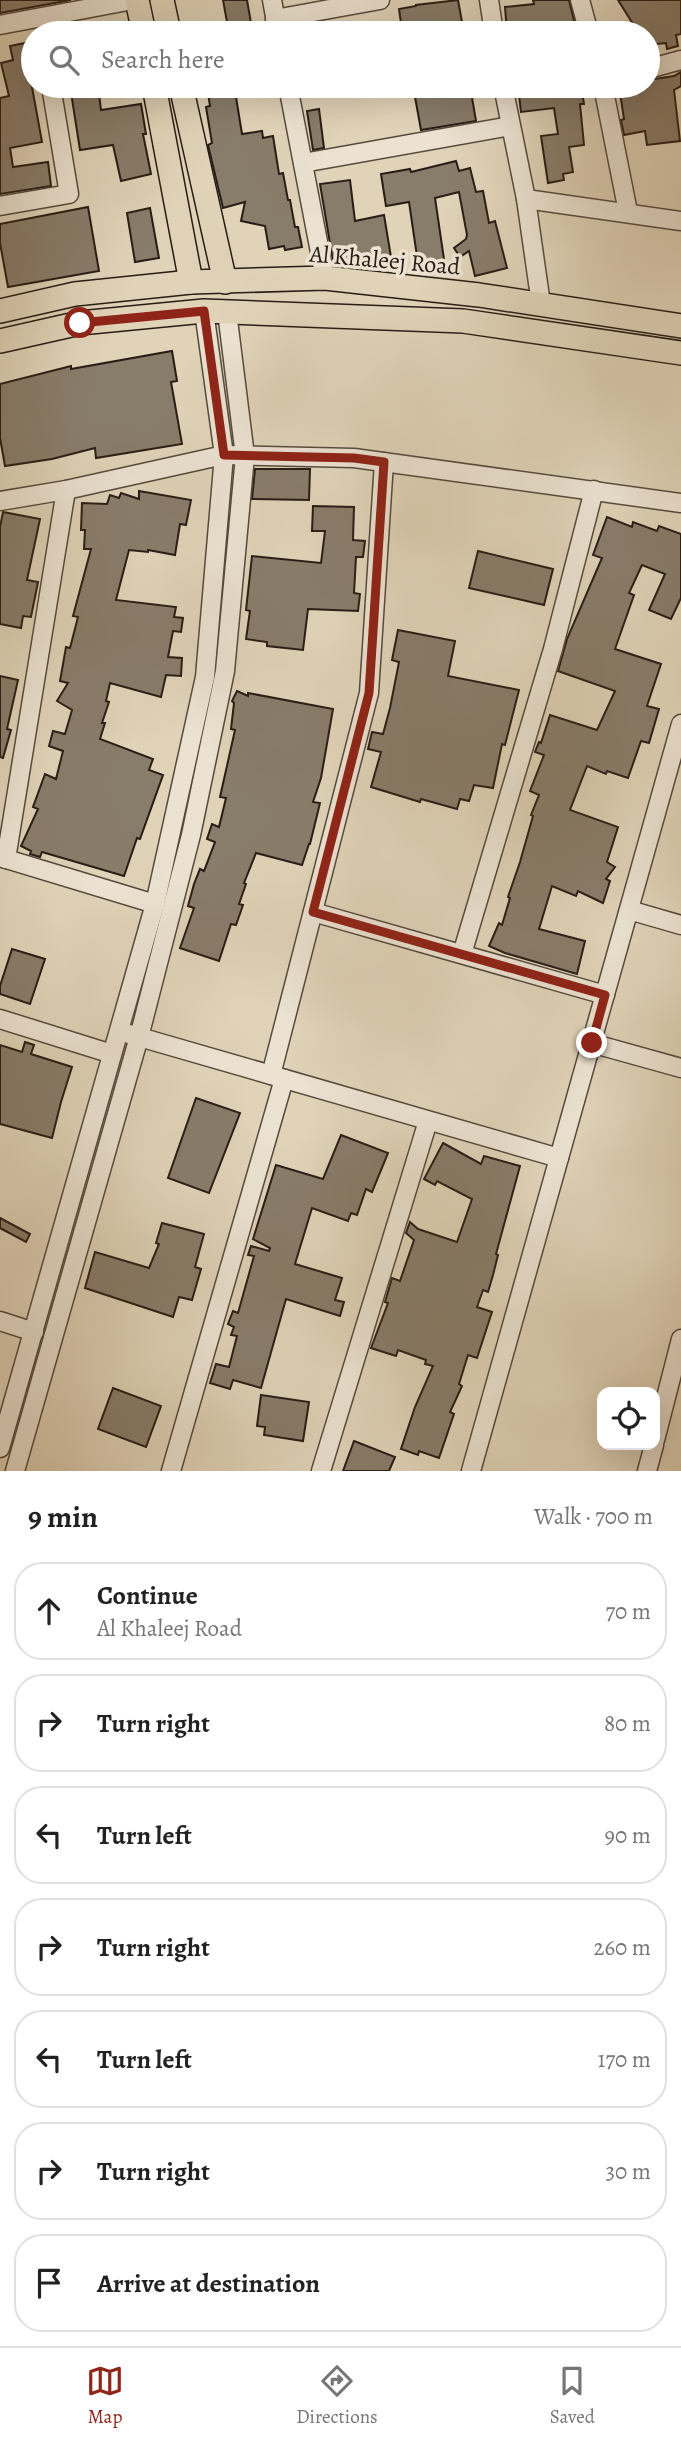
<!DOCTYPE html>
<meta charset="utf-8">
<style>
body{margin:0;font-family:Alegreya,serif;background:#f6f6f6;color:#222}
.controls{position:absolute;right:21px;bottom:21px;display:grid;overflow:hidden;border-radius:14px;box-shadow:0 7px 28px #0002}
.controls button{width:63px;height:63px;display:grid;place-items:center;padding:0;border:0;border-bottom:2px solid #e0e0e0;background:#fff;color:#222;font:35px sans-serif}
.stop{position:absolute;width:21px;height:21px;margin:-16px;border:5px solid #8f2418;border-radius:50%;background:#fff}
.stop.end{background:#8f2418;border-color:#fff;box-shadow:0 2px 7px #0008}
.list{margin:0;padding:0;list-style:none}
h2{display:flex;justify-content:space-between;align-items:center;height:91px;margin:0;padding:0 28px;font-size:30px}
h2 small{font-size:23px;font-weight:400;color:#767676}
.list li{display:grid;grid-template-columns:46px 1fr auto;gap:21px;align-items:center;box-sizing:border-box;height:98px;margin:0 14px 14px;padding:0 14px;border:2px solid #e0e0e0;border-radius:28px}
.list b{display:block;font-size:26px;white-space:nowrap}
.list p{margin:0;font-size:23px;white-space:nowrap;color:#767676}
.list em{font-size:23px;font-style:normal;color:#767676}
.icon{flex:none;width:38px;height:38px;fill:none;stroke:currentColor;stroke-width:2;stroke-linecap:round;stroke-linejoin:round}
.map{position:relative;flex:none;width:681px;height:1471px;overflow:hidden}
.search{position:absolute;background:#fff;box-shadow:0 7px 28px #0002;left:21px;right:21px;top:21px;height:77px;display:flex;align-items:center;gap:18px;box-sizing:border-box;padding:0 24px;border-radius:38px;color:#767676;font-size:26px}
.sheet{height:875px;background:#fff}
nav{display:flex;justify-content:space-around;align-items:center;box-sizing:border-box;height:98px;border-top:2px solid #e0e0e0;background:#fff;font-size:19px;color:#767676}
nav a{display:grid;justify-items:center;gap:4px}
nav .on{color:#8f2418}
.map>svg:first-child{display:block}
.building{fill:#887c6a;stroke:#281d16;stroke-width:2}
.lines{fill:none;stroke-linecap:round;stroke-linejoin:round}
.minor-casing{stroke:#564a3e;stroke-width:21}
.major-casing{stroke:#281d16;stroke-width:26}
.minor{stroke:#ebe2d1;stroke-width:18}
.major{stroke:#e0d3b8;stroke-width:23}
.route{stroke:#8f2418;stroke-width:9}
.labels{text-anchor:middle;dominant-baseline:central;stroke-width:7;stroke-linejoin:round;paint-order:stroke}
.street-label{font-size:24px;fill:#281d16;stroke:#ebe2d1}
</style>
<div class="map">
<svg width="681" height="1471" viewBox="0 0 681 1471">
<rect width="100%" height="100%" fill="#e0d3b8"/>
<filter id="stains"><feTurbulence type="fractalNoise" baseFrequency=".00286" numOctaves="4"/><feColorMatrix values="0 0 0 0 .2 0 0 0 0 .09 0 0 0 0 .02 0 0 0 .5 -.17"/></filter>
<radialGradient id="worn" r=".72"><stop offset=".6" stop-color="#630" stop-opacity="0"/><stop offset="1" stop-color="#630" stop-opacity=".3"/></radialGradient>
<g class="building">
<polygon points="0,0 71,0 0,13"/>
<polygon points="223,0 247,0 251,23 259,22 261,33 229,33"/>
<polygon points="458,0 464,33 408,33 407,22 401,23 399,9 416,6 416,5"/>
<polygon points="533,0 569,0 577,33 507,33 505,7 534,4"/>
<polygon points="618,0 681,0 681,34 676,35 678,46 667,49 666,43 648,45 648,33 611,33 610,29 633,24"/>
<polygon points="30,42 33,64 28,65 42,142 10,148 13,167 48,162 51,186 0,194 0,98 9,96 1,63 13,60 10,46"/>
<polygon points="681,72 681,86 674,90 680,141 647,145 645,131 624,135 621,120 624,119 619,86 648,86 648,80 674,76"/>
<polygon points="70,86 98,86 101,110 141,104 146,134 143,134 151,174 121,181 113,145 80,150"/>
<polygon points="207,86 267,86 267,90 236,97 242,134 262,131 263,138 273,136 279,174 283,173 288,200 290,200 295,227 298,227 302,247 285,250 284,246 269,249 265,226 241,221 245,202 223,208 208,145 212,143 206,107 210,106"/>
<polygon points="413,86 470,86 476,121 421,130"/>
<polygon points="518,86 581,86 584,104 580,104 584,145 569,147 573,172 563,174 564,180 548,183 541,136 558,134 554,108 521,112"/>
<polygon points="319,109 324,148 313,150 307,111"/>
<polygon points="456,161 459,171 470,168 476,192 483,191 489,223 495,221 507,268 475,276 469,251 460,257 454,248 466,239 467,235 459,192 435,198 445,266 419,270 409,202 386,206 381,174 410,169 411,172"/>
<polygon points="350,180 355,221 384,215 392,263 366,268 365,258 333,261 320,184"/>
<polygon points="88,207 99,271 8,287 0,243 0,224"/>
<polygon points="150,208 159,258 135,262 127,213"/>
<polygon points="172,351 177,381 171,382 182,444 96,458 95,448 52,459 5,466 0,438 0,384 71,366 71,369"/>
<polygon points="255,469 310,469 309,500 252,499"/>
<polygon points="139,491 191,500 186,525 180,524 175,555 148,550 148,552 129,550 116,600 176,607 174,617 183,618 181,632 173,631 168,657 182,658 181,676 166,675 161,697 110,683 106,701 109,702 102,723 105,723 100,739 153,759 149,770 163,775 140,839 137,838 124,876 42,852 40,857 30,854 31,851 21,846 38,809 33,807 45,774 56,779 63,751 49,746 53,731 65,734 72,710 57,701 68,683 60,681 66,647 70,648 78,617 73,616 91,549 84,549 85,530 81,530 82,503 107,504 110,495 119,498 121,493 139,499"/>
<polygon points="313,506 354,507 353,540 365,541 363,557 356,557 354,593 360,594 358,611 308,609 303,650 267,646 267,642 246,639 250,611 246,610 252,556 321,563 325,531 312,531"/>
<polygon points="3,512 40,519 27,580 38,582 31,617 23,616 21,628 0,624 0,527"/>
<polygon points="607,517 632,527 633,522 657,531 659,526 681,534 681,598 671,619 649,610 665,574 642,565 629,593 634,595 615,649 661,664 647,706 659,709 649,743 641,741 628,778 607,771 606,774 587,766 570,810 618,827 607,862 615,867 606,879 610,881 603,903 578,891 576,896 552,886 539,929 585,941 577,974 505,953 489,946 499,923 502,925 510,898 508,897 520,862 533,816 531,815 539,795 530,791 544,755 535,752 539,742 541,743 550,715 597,730 615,691 558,671 567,639 602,558 593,555"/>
<polygon points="478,551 553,569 544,605 469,588"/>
<polygon points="398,630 455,641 448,676 519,690 505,745 502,744 493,788 474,785 469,801 460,799 457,809 421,799 420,802 371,787 381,752 368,749 372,732 383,734 390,708 399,662 392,660"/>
<polygon points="0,676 18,680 7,729 11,730 3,758 0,757"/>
<polygon points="237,691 248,696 248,693 333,709 321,778 313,802 320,803 310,844 309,844 302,865 256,853 244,883 246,884 239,904 243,905 236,925 231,924 219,961 180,948 194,908 188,906 194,884 200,869 204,871 215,842 207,839 212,824 219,827 226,798 220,797 235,730 231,729 234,703 232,701"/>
<polygon points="12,949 45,959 30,1004 0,994 0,986"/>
<polygon points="25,1042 34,1045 31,1054 72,1067 61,1102 52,1138 0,1124 0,1045 22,1052"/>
<polygon points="196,1098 240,1113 209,1193 168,1178"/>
<polygon points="341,1135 388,1153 372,1192 366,1189 357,1215 351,1213 348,1221 312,1208 295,1264 342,1278 335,1300 344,1302 340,1316 286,1299 261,1388 233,1380 230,1389 210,1383 216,1364 229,1367 237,1336 231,1335 234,1327 228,1324 233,1311 238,1313 254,1256 248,1255 251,1246 269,1251 270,1248 253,1239 276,1165 323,1179"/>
<polygon points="443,1143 481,1164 484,1156 520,1166 496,1254 498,1255 493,1275 488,1292 483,1290 477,1307 492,1312 477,1358 468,1355 459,1384 462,1386 450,1412 454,1414 439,1458 419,1451 418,1455 401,1449 415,1407 433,1366 425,1364 426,1360 398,1350 396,1356 371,1348 388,1303 385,1302 392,1278 400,1281 414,1240 406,1233 410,1222 418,1229 457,1242 472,1199 437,1181 435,1185 424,1179"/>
<polygon points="0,1218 30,1234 26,1242 0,1228"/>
<polygon points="162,1223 204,1234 195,1267 201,1269 192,1300 179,1297 173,1317 85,1288 95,1252 149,1268 159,1244 156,1243"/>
<polygon points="113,1388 161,1406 146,1447 98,1429"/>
<polygon points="261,1395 309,1402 303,1441 264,1435 265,1427 257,1426"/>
<polygon points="354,1441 395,1457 389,1471 343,1471"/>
</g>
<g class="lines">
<defs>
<g id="minor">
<polyline points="272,0 278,33"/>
<polyline points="489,0 494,33"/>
<polyline points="580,0 589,33"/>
<polyline points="275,19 380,0"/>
<polyline points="0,25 133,0"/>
<polyline points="648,69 681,60"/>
<polyline points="288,86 325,278"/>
<polyline points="503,86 526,199 541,304"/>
<polyline points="603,86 628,212"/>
<polyline points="303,163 510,126"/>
<polyline points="526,199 681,221"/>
<polyline points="0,206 69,194 51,86"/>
<polyline points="0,501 66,490 224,455 354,458 681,503"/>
<polyline points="0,857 155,904"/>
<polyline points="6,859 66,490"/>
<polyline points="629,910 681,925"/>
<polyline points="313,912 605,995"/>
<polyline points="462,954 553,649 594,490"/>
<polyline points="0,1019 112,1054"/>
<polyline points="129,1034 559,1158"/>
<polyline points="591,1043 681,1068"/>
<polyline points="271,1075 369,693 384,462"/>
<polyline points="0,1321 34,1332"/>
<polyline points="655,1440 681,1339"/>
<polyline points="0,1448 155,904 205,677 224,455 204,311"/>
<polyline points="15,1471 139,1037 191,835 225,671 245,456 227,312"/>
<polyline points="171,1471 284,1079"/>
<polyline points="321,1471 428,1121"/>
<polyline points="471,1471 681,724"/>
<polyline points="647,1471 654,1445"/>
</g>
<g id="major">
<polyline points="137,0 144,33"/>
<polyline points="162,0 169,33"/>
<polyline points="154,86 191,282"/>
<polyline points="181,86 225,282"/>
<polyline points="0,311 75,294 191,282 325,278 479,295 681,326"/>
<polyline points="0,341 80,323 204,311 463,321 681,353"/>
</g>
</defs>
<use href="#minor" class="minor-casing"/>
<use href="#major" class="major-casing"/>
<use href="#minor" class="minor"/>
<use href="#major" class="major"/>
</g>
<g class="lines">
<polyline class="route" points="80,323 204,311 224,455 354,458 384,462 369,693 313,912 605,995 592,1043"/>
</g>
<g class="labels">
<g class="street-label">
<text transform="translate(385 260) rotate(5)">Al Khaleej Road</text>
</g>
</g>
<rect width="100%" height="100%" filter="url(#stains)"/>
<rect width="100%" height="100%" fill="url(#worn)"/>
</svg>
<div class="controls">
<button><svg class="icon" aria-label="locate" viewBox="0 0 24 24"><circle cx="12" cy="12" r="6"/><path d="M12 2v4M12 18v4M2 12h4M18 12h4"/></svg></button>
</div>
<div class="stop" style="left:80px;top:323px"></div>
<div class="stop end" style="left:592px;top:1043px"></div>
<div class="search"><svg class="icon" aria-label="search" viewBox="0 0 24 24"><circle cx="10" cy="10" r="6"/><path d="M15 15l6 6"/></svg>Search here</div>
</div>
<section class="sheet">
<h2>9 min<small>Walk · 700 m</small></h2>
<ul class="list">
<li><svg class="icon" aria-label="ahead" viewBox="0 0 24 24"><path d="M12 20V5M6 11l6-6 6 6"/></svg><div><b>Continue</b><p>Al Khaleej Road</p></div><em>70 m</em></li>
<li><svg class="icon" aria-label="right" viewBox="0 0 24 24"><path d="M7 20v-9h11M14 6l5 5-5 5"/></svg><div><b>Turn right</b></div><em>80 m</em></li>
<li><svg class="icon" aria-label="left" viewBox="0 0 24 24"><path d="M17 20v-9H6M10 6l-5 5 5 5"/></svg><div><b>Turn left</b></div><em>90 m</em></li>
<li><svg class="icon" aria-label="right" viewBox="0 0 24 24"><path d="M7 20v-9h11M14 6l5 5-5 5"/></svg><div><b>Turn right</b></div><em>260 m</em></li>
<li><svg class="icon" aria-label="left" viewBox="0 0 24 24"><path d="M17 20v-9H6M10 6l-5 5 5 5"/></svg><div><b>Turn left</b></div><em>170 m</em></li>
<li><svg class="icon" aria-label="right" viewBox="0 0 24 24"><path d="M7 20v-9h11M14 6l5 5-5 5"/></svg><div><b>Turn right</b></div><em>30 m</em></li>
<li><svg class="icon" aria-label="arrive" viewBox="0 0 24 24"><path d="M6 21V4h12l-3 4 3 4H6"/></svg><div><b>Arrive at destination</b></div></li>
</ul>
</section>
<nav>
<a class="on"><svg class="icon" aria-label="map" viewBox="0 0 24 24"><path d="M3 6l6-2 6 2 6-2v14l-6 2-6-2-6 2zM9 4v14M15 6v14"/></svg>Map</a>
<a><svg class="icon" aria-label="directions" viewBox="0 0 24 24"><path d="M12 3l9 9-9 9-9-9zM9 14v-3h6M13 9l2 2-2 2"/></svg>Directions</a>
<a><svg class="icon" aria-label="saved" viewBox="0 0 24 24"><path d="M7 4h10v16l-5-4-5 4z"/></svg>Saved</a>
</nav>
